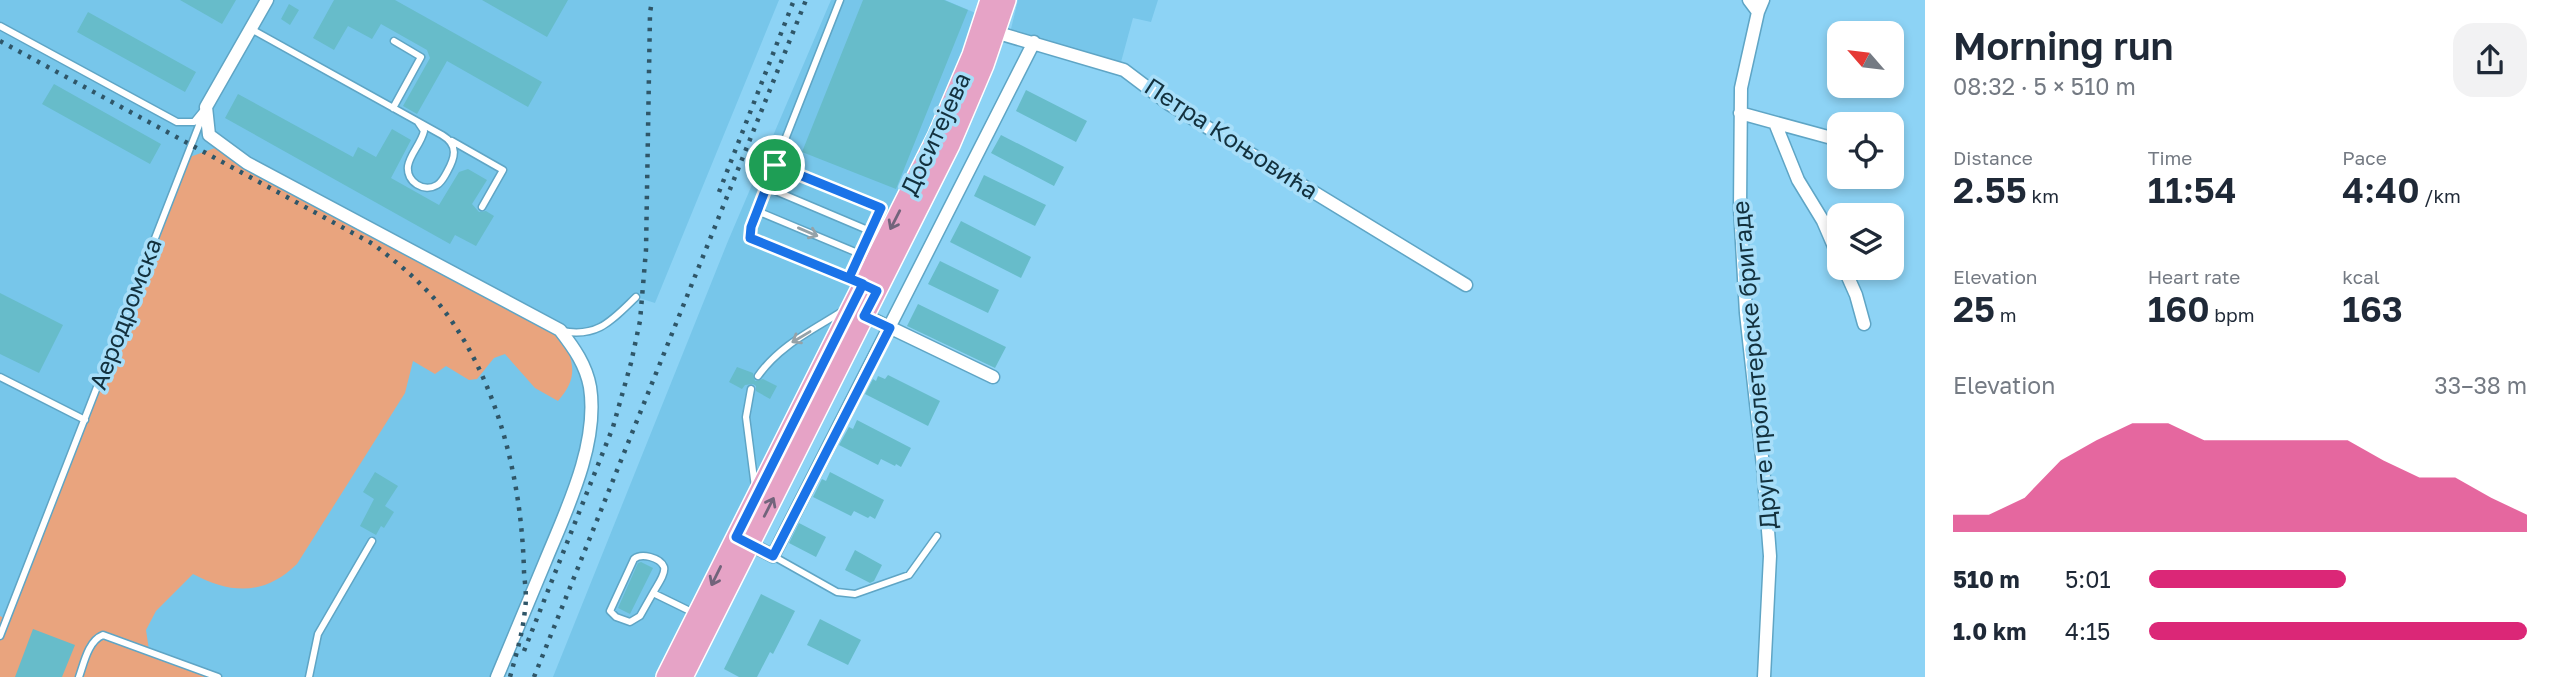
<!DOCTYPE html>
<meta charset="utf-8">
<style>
:root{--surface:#fff;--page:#f2f2f3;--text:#1f2937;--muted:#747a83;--accent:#db2777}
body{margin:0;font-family:"Golos Text",sans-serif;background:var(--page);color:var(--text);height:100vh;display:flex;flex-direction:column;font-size:26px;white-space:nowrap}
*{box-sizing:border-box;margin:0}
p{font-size:23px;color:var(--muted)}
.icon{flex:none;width:38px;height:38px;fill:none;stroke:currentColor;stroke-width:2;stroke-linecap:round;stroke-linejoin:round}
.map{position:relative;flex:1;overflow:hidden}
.details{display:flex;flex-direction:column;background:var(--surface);width:630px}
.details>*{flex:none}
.needle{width:46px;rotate:298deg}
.tools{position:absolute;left:1827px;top:21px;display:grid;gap:14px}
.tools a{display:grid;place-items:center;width:77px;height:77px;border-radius:14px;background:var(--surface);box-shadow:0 4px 10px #0003;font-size:35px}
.pin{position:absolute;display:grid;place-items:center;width:60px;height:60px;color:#fff;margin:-30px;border:4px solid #fff;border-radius:50%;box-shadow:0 2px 7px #0007}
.round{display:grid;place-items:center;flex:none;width:74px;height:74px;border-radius:21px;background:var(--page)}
.headline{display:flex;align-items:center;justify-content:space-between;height:119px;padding:0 28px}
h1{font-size:38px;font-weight:600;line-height:52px}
.metrics{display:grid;grid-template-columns:repeat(3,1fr);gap:10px;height:119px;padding:7px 28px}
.metrics div{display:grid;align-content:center}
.metrics b{font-size:35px;font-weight:600}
.metrics small{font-size:19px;font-weight:400}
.metrics p{font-size:19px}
.chart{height:196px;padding:14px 28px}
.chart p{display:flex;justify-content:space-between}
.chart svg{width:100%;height:126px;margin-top:7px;fill:var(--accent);opacity:.7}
ul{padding:0 28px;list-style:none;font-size:23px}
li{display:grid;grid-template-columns:112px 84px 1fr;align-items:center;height:52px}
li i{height:18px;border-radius:9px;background:var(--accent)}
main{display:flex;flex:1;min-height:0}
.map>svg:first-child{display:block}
.built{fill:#77c6ea}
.green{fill:#e9a47e}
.building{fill:#67bcca}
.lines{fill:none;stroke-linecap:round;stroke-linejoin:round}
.lane-casing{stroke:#5fa5c5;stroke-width:9}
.street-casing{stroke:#5fa5c5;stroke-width:15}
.primary-casing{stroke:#fff;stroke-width:22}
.lane{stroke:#fff;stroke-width:6}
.street{stroke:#fff;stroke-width:12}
.primary{stroke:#e6a3c6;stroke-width:19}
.rail{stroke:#2f5668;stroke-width:4.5;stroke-dasharray:3.5 7;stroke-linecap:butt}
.oneway{stroke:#72647b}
.oneway2{stroke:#95a2a8}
.route-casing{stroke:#fff;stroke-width:14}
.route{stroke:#1a73e8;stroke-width:9}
.labels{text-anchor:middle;stroke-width:7;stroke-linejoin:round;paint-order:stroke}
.street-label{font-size:24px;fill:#13313e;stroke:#a7def9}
</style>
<main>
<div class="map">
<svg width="1925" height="677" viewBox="0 0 1925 677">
<rect width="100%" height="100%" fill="#8dd3f5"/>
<path class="built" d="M0 0H779L655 303 636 297 592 331H562L590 386 586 446 497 677H0Z
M831 0H945L985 17 666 677H553L728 241Z
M1018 0H1158L1151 22 1133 18 1121 62 1010 33Z"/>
<path class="green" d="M215 148 560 330C572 360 581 375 558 401L535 388 505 354 494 358 477 379 469 380 446 366 435 374 413 361 405 393 297 564C264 596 231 594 193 574L156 611 146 630 149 650 218 677H0V616L6 619 187 158Z"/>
<path class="building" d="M180 0H236L222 24Z
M334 0H395L542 82 528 107 447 61 417 114 403 106 430 58 427 50 381 24 372 39 348 26 334 50 313 38Z
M482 0H568L547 37Z
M863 0H944L968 10 896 189 802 152Z
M289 4 299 10 290 25 281 19Z
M88 12 196 72 185 92 77 32Z
M54 84 161 144 150 164 42 104Z
M1026 90 1087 121 1076 142 1016 111Z
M238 94 353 157 358 147 376 157 392 129 411 140 391 178 439 205 459 172 468 169 487 180 472 204 479 212 486 211 494 216 476 246 455 235 450 244 225 118Z
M1001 135 1064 167 1054 186 991 153Z
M984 175 1046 205 1035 226 974 196Z
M961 221 1031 257 1021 278 950 242Z
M940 261 999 290 988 313 928 284Z
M0 293 63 325 39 373 0 354Z
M918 304 1006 347 995 368 907 326Z
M737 367 753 373 755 381 763 379 777 386 770 399 756 391V386L753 384 745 385 742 389 729 382Z
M888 375 940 401 928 426 865 394 873 379 876 381 878 376 885 379Z
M857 420 911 448 901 467 896 464 895 466 881 459 878 465 839 445 849 427 853 429Z
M375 472 398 486 385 506 394 512 384 528 381 526 376 535 360 526 374 499 363 492Z
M830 472 884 500 875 519 870 516 868 518 854 511 851 516 813 497 822 479 826 481Z
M799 523 826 537 816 557 789 543Z
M855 550 882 565 874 581 870 583 845 570Z
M641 562 653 568 630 614 618 608 638 563Z
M761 594 795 611 773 654 770 652 757 677H739L724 669Z
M820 619 861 640 848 665 807 645Z
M33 629 75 645 62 677H15Z"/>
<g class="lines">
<g class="lane-casing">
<path id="lane" d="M840 0 753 221 749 236 753 241 861 283
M0 26 177 122H194L203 111
M251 29 442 135C459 145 455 158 447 172 444 177 442 182 437 185 424 193 406 182 408 166 410 154 421 144 424 131L418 122
M393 108 421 57 394 41
M452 141 503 170 482 207
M775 165 881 208 849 277
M766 187 870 231
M757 211 860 254
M562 331C598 338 612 320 636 297
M758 376C779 346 811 331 841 312
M0 377 85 420
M751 389 746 417 755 487
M773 556 837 592 855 594 909 575 937 536
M653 593C656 587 666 574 664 567 660 557 641 553 634 559L610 611 616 617 630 622 640 616 653 593 694 613
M0 636 203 115
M79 677C84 663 88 641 103 635L218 677
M309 677 318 634 372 541"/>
</g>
<g class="street-casing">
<path id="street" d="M267 0 206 107 209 135 247 163 560 330C574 348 586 365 590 387 599 444 566 511 545 562 529 601 513 639 497 677
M1749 0 1758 12 1763 0
M1758 12 1741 88 1740 208 1746 313 1763 466 1770 556 1764 677
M988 30 1124 70 1169 104 1466 285
M1740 113 1839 140
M1775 123 1798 180 1823 221 1839 258
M1844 268 1856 295 1864 324
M864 315 993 377
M744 541 773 556 1034 42"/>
</g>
<g class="primary-casing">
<path id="primary" d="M666 677 937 137 972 55 990 0
M683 677 950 145 984 65 1006 0"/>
</g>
<use href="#lane" class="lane"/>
<use href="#street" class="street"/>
<use href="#primary" class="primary"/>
<path class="rail" d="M0 41 373 244C403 267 432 291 453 323 501 394 522 486 524 572 525 584 527 597 525 609 523 632 516 655 510 677
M719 192 794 0
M524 651 613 427 631 363 640 321 646 250 650 13 652 0
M534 677 806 0"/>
</g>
<defs><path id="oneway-shaft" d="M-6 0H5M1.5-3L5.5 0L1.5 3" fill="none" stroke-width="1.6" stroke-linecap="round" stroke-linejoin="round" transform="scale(1.75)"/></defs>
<g class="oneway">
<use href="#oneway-shaft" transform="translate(895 220) rotate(117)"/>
<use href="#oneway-shaft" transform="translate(769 507) rotate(-63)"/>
<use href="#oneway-shaft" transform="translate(716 576) rotate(116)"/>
</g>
<g class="oneway2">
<use href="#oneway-shaft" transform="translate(808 232) rotate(23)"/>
<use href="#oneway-shaft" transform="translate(801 337) rotate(149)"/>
</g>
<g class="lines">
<g class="route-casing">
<path id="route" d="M775 165 751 227 750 238 863 284 736 537 773 556 890 328 864 316 877 291 849 278 881 208 775 165"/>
</g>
<use href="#route" class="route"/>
</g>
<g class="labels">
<g class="street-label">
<text transform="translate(936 134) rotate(-65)" y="8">Доситејева</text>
<text transform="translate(1231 139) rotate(33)" y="8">Петра Коњовића</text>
<text transform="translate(126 314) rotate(-69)" y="8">Аеродромска</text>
<text transform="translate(1755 365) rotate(-95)" y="8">Друге пролетерске бригаде</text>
</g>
</g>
</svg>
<div class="tools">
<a><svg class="needle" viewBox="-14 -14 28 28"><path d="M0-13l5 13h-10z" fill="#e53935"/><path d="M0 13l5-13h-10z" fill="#747a83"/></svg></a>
<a><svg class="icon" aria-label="locate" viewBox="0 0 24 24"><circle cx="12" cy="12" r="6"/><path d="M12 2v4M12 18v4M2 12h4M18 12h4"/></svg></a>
<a><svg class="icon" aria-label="layers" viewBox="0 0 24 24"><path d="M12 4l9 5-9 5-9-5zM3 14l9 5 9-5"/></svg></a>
</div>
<div class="pin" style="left:775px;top:165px;background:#1e9e55"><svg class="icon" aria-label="arrive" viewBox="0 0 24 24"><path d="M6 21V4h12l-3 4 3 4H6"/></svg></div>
</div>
<section class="details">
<div class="headline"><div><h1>Morning run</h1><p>08:32 · 5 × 510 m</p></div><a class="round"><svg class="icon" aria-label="share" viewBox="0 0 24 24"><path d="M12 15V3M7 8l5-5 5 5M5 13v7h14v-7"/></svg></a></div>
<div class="metrics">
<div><p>Distance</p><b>2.55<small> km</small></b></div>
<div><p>Time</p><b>11:54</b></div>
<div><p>Pace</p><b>4:40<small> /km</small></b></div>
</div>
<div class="metrics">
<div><p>Elevation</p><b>25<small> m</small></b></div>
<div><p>Heart rate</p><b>160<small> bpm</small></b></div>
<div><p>kcal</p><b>163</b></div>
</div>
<div class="chart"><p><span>Elevation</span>33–38 m</p>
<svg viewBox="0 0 160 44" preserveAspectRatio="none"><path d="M0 44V38L10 38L20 32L30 19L40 12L50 6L60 6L70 12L80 12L90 12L100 12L110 12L120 19L130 25L140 25L150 32L160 38V44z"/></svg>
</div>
<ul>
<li><b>510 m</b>5:01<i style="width:52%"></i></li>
<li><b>1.0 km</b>4:15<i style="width:100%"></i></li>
</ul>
</section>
</main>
